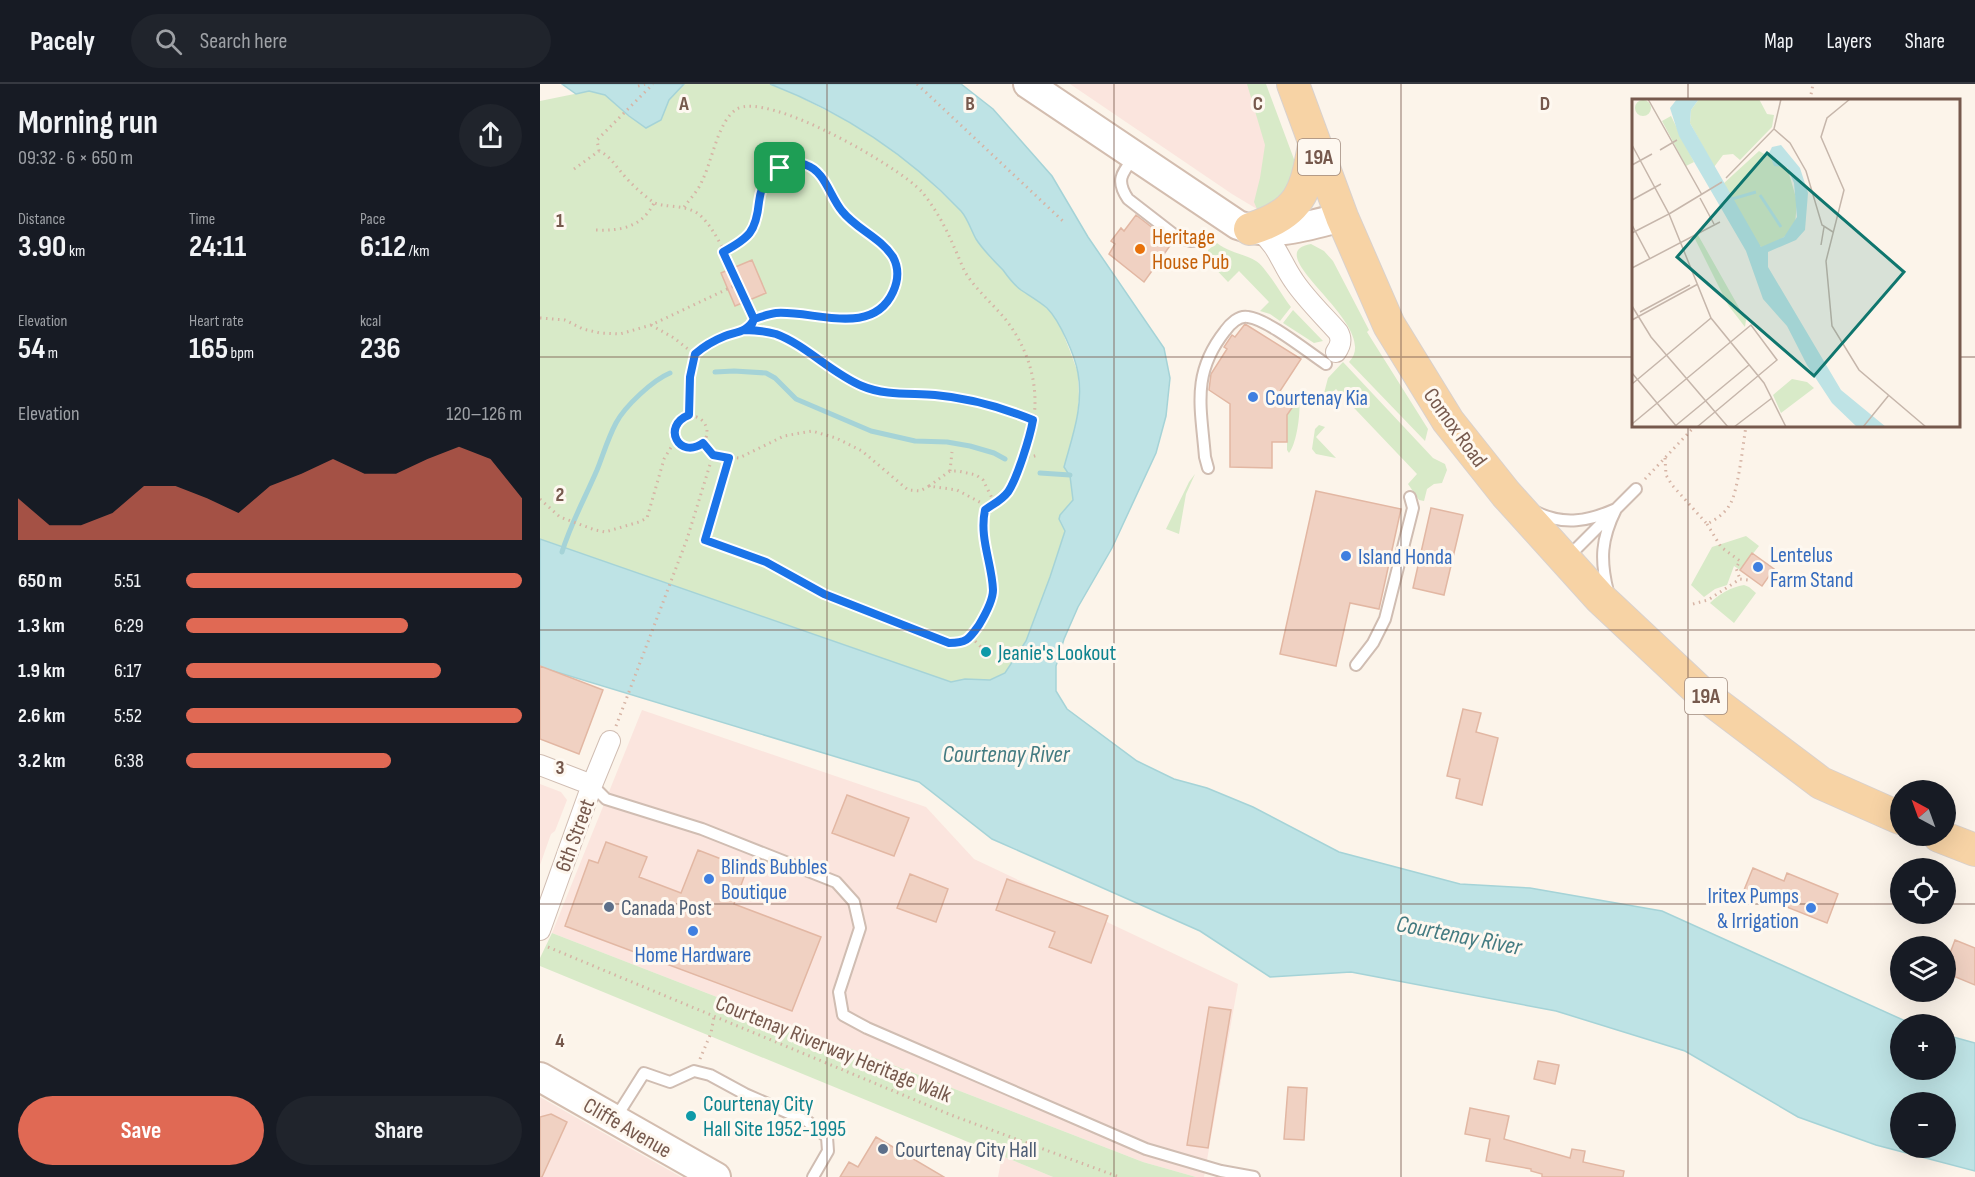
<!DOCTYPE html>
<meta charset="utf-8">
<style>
:root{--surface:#171b24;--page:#20242c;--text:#f1f3f6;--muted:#9ea1a6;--line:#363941;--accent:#e06954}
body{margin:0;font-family:"Sofia Sans Condensed",sans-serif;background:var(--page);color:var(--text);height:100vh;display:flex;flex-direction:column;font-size:22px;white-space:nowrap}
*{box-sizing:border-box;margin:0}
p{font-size:20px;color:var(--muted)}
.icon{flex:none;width:33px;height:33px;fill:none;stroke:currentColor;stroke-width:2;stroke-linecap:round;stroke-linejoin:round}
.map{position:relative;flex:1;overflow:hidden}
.details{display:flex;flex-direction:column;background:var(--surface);width:540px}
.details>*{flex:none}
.needle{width:39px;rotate:319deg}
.tools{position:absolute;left:1350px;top:696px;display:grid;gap:12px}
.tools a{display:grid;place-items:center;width:66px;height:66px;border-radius:50%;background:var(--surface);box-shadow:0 6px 24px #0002;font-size:30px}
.pin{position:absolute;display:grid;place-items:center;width:51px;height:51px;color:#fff;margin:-26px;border-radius:12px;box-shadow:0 3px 9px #0006}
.round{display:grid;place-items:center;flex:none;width:63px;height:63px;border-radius:32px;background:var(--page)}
.overview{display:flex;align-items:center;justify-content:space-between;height:102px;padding:0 18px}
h1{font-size:33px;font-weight:700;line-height:45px}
.stats{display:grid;grid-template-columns:repeat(3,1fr);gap:9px;height:102px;padding:6px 18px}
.stats div{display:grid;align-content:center}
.stats b{font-size:30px;font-weight:700}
.stats small{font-size:16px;font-weight:400}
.stats p{font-size:16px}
.chart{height:168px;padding:12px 18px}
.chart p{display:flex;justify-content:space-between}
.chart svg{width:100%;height:108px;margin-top:6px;fill:var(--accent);opacity:.7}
.button{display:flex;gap:12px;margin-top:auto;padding:12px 18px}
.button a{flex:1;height:69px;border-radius:36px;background:var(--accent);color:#fff;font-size:24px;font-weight:700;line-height:69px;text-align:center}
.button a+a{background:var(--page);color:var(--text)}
ul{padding:0 18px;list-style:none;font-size:20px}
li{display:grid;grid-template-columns:96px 72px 1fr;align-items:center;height:45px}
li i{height:15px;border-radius:8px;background:var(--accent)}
header{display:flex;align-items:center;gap:36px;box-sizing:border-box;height:84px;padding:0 30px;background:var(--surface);border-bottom:2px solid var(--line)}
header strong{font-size:28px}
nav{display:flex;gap:33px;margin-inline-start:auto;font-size:21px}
.search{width:420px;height:54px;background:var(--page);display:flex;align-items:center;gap:15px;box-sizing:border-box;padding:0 21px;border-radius:33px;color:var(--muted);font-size:22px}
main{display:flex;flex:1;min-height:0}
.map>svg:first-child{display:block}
.commercial{fill:#fbe5de}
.green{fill:#d8eac8}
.water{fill:#bee3e5;stroke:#a5d3d7;stroke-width:1.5;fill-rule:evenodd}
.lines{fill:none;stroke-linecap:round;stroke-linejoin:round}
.stream{stroke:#a5d3d7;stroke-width:5}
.building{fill:#f0d1c2;stroke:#e2b7a3;stroke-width:1.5}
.lane-casing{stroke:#d0bdb2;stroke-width:14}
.street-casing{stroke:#d0bdb2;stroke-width:22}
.secondary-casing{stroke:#d3bdaf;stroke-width:32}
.primary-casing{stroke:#d9d1cd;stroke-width:34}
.path{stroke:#d6b4a5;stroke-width:3;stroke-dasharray:1.5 4.5;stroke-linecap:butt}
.lane{stroke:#fff;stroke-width:10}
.street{stroke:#fff;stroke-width:20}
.secondary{stroke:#fff;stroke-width:28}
.primary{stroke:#f7d3a5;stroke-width:32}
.route-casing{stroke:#fff;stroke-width:12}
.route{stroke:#1a73e8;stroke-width:8}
.grid{fill:none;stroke:#76594d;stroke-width:1.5;stroke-opacity:0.55}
.food-dot{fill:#e8710a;stroke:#fef8f0;stroke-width:2}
.shop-dot{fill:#3f7fe0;stroke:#fef8f0;stroke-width:2}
.culture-dot{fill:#0f9aa8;stroke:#fef8f0;stroke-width:2}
.service-dot{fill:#5c6f8a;stroke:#fef8f0;stroke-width:2}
.labels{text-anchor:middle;stroke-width:6;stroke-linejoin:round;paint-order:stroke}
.shield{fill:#fef8f0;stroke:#9f897e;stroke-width:1.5}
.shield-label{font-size:21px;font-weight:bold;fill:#76594d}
.food-label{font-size:22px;fill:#c56008;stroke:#fef8f0;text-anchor:start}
.shop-label{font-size:22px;fill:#366cbe;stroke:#fef8f0;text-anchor:start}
.street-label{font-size:22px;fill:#76594d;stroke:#fef8f0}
.culture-label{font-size:22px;fill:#0d838f;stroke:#fef8f0;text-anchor:start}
.service-label{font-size:22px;fill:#4e5e75;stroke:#fef8f0;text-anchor:start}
.water-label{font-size:24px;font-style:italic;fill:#447b81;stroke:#fef8f0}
.inset-river{fill:none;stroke:#bee3e5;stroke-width:3}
.inset-road{fill:none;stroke:#c6b6ab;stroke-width:1.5}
.view{fill:#0f766e;fill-opacity:0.15;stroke:#0f766e;stroke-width:3}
.inset-edge{fill:none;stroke:#76594d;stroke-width:3}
.grid-label{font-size:20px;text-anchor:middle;font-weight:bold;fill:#76594d;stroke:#fef8f0;stroke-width:6;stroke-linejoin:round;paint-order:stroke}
</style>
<header>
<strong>Pacely</strong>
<div class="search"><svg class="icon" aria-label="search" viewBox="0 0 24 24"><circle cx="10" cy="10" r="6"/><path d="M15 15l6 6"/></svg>Search here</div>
<nav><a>Map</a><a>Layers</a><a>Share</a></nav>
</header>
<main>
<section class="details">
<div class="overview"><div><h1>Morning run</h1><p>09:32 · 6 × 650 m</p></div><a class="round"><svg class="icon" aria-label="share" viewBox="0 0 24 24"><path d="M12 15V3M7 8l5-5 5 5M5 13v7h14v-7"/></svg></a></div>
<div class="stats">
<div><p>Distance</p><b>3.90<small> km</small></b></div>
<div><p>Time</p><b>24:11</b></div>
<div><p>Pace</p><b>6:12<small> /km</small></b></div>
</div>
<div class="stats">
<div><p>Elevation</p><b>54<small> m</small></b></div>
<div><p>Heart rate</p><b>165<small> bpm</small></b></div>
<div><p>kcal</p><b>236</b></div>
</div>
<div class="chart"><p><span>Elevation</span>120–126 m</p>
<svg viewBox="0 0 160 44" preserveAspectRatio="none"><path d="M0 44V27L10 38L20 38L30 33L40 22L50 22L60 27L70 33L80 22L90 17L100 11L110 17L120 17L130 11L140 6L150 11L160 27V44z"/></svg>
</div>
<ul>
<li><b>650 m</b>5:51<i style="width:100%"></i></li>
<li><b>1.3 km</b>6:29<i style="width:66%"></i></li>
<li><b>1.9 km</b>6:17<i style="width:76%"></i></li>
<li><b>2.6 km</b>5:52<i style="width:100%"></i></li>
<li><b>3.2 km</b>6:38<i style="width:61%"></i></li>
</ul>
<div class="button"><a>Save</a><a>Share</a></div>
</section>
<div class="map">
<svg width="1435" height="1093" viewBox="0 0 1435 1093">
<rect width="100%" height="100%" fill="#fcf4ea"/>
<path class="commercial" d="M530 0H726L725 125H717L692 110Z
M102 626 386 723 434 775 698 900 664 1093H656L603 1078 12 849Z
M0 700 21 708 27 716 15 747 11 750 0 781Z
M0 1013 141 1093H0Z
M462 1072 513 1093H458Z"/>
<path class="green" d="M144 0H230L250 8 315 41 369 78 423 129 438 157 462 185 480 205 498 217 510 227 520 242 530 267 538 289 539 315 535 348 524 383 530 391 533 417 520 431V438L525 447 510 493 486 557 465 590 450 596 425 595 411 598 0 455V17L49 7 65 11 89 32 106 44 121 36 129 16Z
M707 0H726L758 86 753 105 725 125H717L714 118 720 94 725 61Z
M677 159C689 169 703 169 716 177 726 183 742 212 751 223L740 237 730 230 720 227 729 218 699 187 688 198 668 177V166Z
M771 160 784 167 793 177 829 246 827 248 888 345 885 357 809 278C844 242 715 169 771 160Z
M753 226 783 257 774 259 743 239Z
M803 278 893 374 905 380 907 386 902 399 894 400 887 405 884 417 879 416 868 400 877 390 796 305 786 314 783 313 788 294Z
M759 314C761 327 757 359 749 369L747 366V331Z
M779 341 785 343 776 353 796 374 776 370 772 365 775 345Z
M655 390 646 410 639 450 626 445 649 398Z
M1206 452 1219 462 1200 486 1194 482 1187 501 1175 505 1164 513 1151 501 1172 463Z
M1204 501 1209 503 1216 509 1194 539 1170 519C1179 510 1191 503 1204 501Z
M12 849 603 1078 656 1093H513L0 882V874Z"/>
<path class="water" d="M22 0H144L129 16 121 36 106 44 89 32 65 11 49 7 36 10Z
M230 0H421L453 25 512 92 548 153 624 264 630 294 626 332 616 369 572 464 538 523 524 555 516 582V607L527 625 597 677 634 695 667 704 713 723 799 768 920 800 990 804 1122 827 1372 940H1360V986H1406V951L1435 959V1087L1336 1061 1258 1033 1145 967 1016 927 811 888 730 893 660 847 452 755 379 698 0 583V455L411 598 425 595 450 596 465 589 486 557 510 493 525 447 519 435 520 431 533 416 530 392 524 383C532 353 544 322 538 289 535 272 520 237 507 224 499 217 490 212 481 206 474 201 468 193 463 186 454 177 443 166 436 155 431 146 428 135 421 127 368 71 302 28 230 0ZM1360 1018H1406V1064H1360Z"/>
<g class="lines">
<path class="stream" d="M175 288 194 287 226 289 235 294 256 315 331 347 375 357 407 358 430 362 454 369 465 375
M500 389 530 391
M22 468C31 439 45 414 57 386 63 371 68 354 76 339 85 322 113 296 130 289"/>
</g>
<path class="building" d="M596 131 632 159 604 198 569 170 575 160 571 157 581 144 584 147Z
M212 176 226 209 195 222 181 189Z
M705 240 761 275 740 307 756 318 747 331V358H732V384L690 383V320L669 306 671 290 687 265 684 263 692 251 695 253Z
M776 407 861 425 839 525 810 519 796 582 740 570Z
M891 424 923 431 904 511 873 504Z
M1212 469 1234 485 1222 502 1200 486Z
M0 582 63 606 39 670 0 655Z
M923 625 941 629 936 648 958 654 942 721 916 714 920 695 907 692Z
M307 711 369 734 354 772 292 749Z
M66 758 107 773 99 793 141 809 158 766 207 785 194 820 281 853 252 927 25 842 49 776 58 779Z
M1213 784 1244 797 1247 789 1298 810 1287 839 1204 806Z
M370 790 408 805 396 838 357 824Z
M467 795 568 832 551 879 509 863 515 848 456 826Z
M1415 856 1435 864V901L1406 889V880Z
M669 923 691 926 668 1064 647 1061Z
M998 977 1019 981 1015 1000 994 995Z
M748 1003 767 1004 764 1056 744 1055Z
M930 1024 969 1032 964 1055 1030 1074 1032 1065 1045 1067 1043 1078 1084 1087 1083 1093H1002V1090L991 1087V1085L946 1077 950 1055 925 1050Z
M11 1030 27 1038 2 1093H0V1033Z
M336 1053 404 1093H300L309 1078 318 1083Z"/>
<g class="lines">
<g class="lane-casing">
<path id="lane" d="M595 72C582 89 575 96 588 115L637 153 651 157 659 156
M668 384 665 373C661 323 651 290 685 247 690 240 699 231 708 233 727 235 768 268 786 280
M996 428C1024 442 1049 437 1076 425
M1027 474 1096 405
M1068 508C1060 476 1061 455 1076 425
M816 581 833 559 845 535 873 424 870 413
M52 701 66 715 162 745 296 798 314 818 320 844 299 908 303 931 327 944 606 1065 681 1087 714 1093
M75 1035 104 989 130 998 154 987 170 991 205 1010 267 1037 287 1053 288 1067 273 1093"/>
</g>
<g class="street-casing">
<path id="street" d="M719 147C738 161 741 179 754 197 766 215 783 231 798 248 802 255 801 261 796 268
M0 681 52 701
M0 846 52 701 70 657"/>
</g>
<g class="secondary-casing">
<path id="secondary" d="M488 0 698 141C733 154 767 142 802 133
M0 993 176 1093"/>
</g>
<g class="primary-casing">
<path id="primary" d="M753 0 802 133 849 241 908 337 966 410 1060 514 1158 606 1281 699 1360 734
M710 145C760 130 766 108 774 61
M1399 752 1435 766"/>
</g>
<path class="path" d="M377 0 525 139
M98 2 105 0
M1270 16 1273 0
M59 67 57 56 113 0
M34 85 59 67C70 72 74 80 82 89 90 99 102 110 113 118 122 124 143 120 157 129 180 145 202 209 214 235
M144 123C150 115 158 107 162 97 172 78 178 36 197 25 228 7 360 83 382 108 396 125 406 144 414 163 418 171 421 180 425 188 436 206 453 220 466 236 496 275 504 324 484 368 477 384 474 405 460 416 455 420 450 422 445 426 439 454 452 479 453 506 453 517 445 531 439 541 429 555 427 559 409 559L284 510 226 478 165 456 189 374
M56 146C81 147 102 143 114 119
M0 234 25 236 43 245 60 249 80 250 111 241 198 200
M111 241 134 254 154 270
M206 246C257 247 279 286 323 303 346 311 372 309 396 311 431 314 461 323 493 336
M149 331C149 318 148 280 155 271 167 252 206 254 214 235 221 233 228 230 235 229 268 226 315 247 342 224 347 219 352 211 354 205 368 169 326 152 305 132 288 116 284 77 254 79 247 80 240 85 234 89 211 109 225 124 212 147 206 157 194 162 184 168
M135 348a16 16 0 1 1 32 0a16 16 0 1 1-32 0Z
M173 371 199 374 244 352 272 347 296 354 322 367 368 406 380 407 389 402 417 406 449 423
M482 372 491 373 498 371
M1125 374 1126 391 1132 401 1167 440C1175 436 1184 430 1189 422 1198 410 1203 360 1206 342
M410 387 412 368
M1105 395 1155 342
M389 402 410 387H418L436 391 443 396 455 420
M0 415 20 433 55 446 65 448 99 438 107 434 124 375 136 355
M1167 440 1181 463 1200 477 1196 484 1200 495
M1153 520 1168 516 1200 495 1208 496
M431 553 446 568
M76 642 147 455 173 371 163 359
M8 863 411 1031 579 1093
M160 975 171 949 174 933"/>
<use href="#lane" class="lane"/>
<use href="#street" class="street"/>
<use href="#secondary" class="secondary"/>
<use href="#primary" class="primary"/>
</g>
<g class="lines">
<g class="route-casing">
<path id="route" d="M240 84C236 88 230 92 226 96 221 103 220 111 219 118 216 148 209 154 183 168L214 235C208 248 196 248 185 252 175 256 163 263 155 270L150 293 149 331C121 342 139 376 163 359L173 371 189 374 165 456 226 478 284 510 409 559C427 559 429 555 439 541 445 531 453 517 453 506 452 479 439 454 445 426 453 420 461 417 468 408 477 395 490 353 493 336 461 323 430 314 395 311 372 309 345 312 322 302 291 289 266 261 236 250 225 247 215 246 204 246L212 240 214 235C221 233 228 230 236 229 273 226 332 254 353 208 358 197 359 184 353 173 340 153 316 145 302 127 290 113 285 87 266 81 257 77 249 81 240 84"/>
</g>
<use href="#route" class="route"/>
</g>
<path class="grid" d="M287 0V1093M574 0V1093M861 0V1093M1148 0V16M0 273H1093M1418 273H1435M1148 342V1093M0 546H1435M0 820H1360M1406 820H1435"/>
<circle class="food-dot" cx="600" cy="165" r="6"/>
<g class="shop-dot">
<circle cx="713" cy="313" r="6"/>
<circle cx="806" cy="472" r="6"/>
<circle cx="1218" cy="483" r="6"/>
<circle cx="169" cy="795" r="6"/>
<circle cx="1271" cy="824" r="6"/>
<circle cx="153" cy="847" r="6"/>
</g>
<g class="culture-dot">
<circle cx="446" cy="568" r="6"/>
<circle cx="151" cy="1032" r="6"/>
</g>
<g class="service-dot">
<circle cx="69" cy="823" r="6"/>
<circle cx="343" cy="1065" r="6"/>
</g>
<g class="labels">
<g class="shield">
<rect x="758" y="55" width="42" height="36" rx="4.5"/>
<rect x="1145" y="594" width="42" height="36" rx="4.5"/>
</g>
<g class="shield-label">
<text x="779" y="80">19A</text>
<text x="1166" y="619">19A</text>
</g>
<g class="food-label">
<text x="612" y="160">Heritage<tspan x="612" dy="25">House Pub</tspan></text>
</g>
<g class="shop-label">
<text x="725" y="321">Courtenay Kia</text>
<text x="1230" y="478">Lentelus<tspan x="1230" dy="25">Farm Stand</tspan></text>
<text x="818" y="480">Island Honda</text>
<text x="181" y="790">Blinds Bubbles<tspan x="181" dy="25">Boutique</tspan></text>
<text x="1259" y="819" text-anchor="end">Iritex Pumps<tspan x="1259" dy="25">&amp; Irrigation</tspan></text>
<text x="153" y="878" text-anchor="middle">Home Hardware</text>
</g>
<g class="street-label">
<text transform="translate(916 343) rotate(54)" y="8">Comox Road</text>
<text transform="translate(34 751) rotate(-70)" y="8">6th Street</text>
<text transform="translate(294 964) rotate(22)" y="8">Courtenay Riverway Heritage Walk</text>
<text transform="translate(88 1043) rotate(30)" y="8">Cliffe Avenue</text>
</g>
<g class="culture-label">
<text x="458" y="576">Jeanie's Lookout</text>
<text x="163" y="1027">Courtenay City<tspan x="163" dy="25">Hall Site 1952-1995</tspan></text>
</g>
<g class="service-label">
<text x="81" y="831">Canada Post</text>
<text x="355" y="1073">Courtenay City Hall</text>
</g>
<g class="water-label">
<text x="466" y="678">Courtenay River</text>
<text transform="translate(919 851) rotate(11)" y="8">Courtenay River</text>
</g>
</g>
<g transform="translate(1092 15)">
<rect width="328" height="328" fill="#fcf4ea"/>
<path d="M67 0H127L135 15 142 16 140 28 108 61 101 55 91 56 82 68 58 24 59 11ZM3 9a8 8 0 1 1 16 0a8 8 0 1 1-16 0ZM39 17 62 63 54 67 30 22ZM127 52 155 68 165 102 163 126 152 138 131 149 125 145 91 85ZM66 136 114 221 113 228 96 206 62 138ZM160 280 175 283 182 289 149 314 141 296Z" fill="#d8eac8"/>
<path d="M45 0H67L59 11 58 24 129 148 152 138 165 118 162 84 155 68 142 67 137 54 140 48 149 46 168 69 176 94 173 131 164 141 136 153V168L209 291 254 328H225L200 304 175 266 155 227 131 200 114 152 47 37 38 9Z" fill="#bee3e5"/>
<path class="inset-river" d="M128 96 149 128M100 100 124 93"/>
<path class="inset-road" d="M16 0 70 96M218 0 195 19 189 38 212 91 194 162 200 227 227 271 294 328M142 30 158 44 174 72 190 126 201 133M0 46 37 115 0 134M28 51 45 41M0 66 20 55M94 79 142 30 149 0M68 99 82 125M0 101 29 85M37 115 79 219 132 284 154 328M37 115 90 83M0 126 18 160M189 146 192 128M0 169 88 123M0 207 19 238 96 328M8 213 58 186M0 221 66 185M0 274 45 328M0 285 79 219M0 325 119 226 145 261 65 328M42 328 117 266M102 328 140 299M231 328 257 296"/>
<path class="view" d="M135 54 272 173 182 277 45 158Z"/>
<rect width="328" height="328" class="inset-edge"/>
</g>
<g class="grid-label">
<text x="144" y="26">A</text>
<text x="430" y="26">B</text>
<text x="718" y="26">C</text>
<text x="1005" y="26">D</text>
<text x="20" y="143">1</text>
<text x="20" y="417">2</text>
<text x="20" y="690">3</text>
<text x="20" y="963">4</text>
</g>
</svg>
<div class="tools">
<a><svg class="needle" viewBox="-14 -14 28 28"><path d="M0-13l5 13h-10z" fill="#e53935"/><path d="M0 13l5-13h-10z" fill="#9ea1a6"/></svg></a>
<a><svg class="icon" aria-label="locate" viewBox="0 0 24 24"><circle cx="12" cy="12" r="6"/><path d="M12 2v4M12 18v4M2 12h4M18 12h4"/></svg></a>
<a><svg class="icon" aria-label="layers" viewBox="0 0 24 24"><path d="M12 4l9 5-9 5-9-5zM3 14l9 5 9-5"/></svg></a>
<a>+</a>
<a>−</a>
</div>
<div class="pin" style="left:240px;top:84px;background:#1e9e55"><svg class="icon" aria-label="arrive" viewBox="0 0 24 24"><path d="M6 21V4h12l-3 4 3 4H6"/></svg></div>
</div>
</main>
